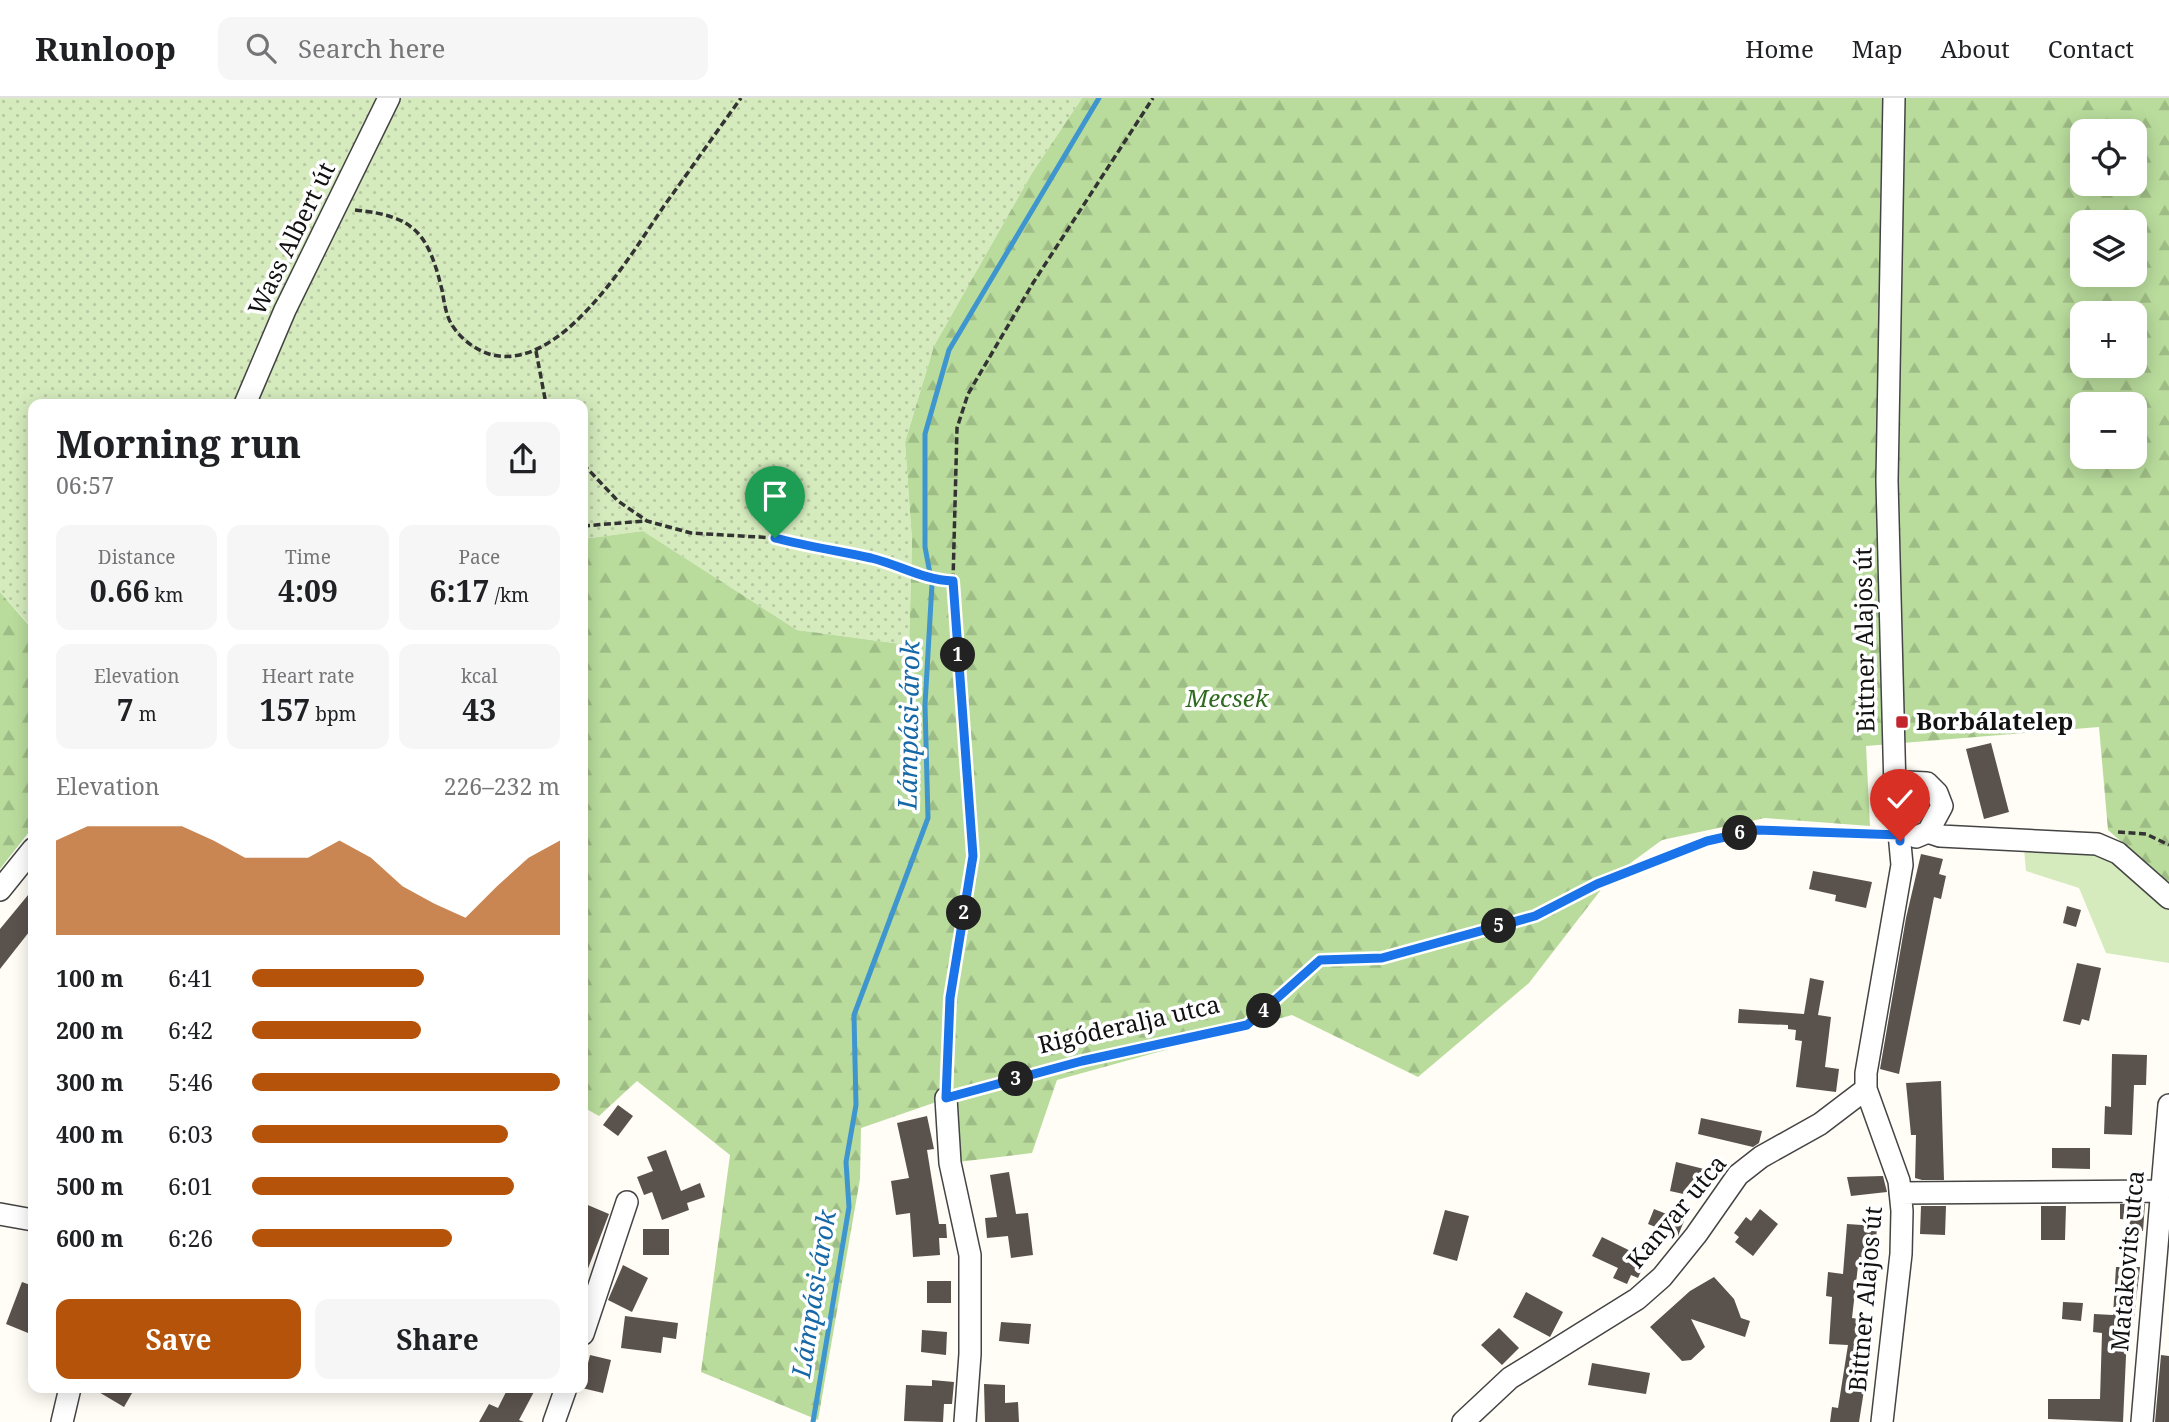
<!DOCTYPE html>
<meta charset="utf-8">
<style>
:root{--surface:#fff;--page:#f6f6f6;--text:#202124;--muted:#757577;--line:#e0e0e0;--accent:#b45309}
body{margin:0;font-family:"Noto Serif",serif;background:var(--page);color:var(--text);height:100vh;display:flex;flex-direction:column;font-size:26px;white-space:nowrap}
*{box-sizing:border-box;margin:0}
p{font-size:23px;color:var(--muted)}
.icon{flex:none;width:38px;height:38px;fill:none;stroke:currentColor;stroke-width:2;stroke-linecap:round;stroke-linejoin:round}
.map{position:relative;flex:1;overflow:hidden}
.drawer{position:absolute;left:28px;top:301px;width:560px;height:994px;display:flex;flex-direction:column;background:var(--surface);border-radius:14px;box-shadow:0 4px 18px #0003}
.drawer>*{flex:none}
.tools{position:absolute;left:2070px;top:21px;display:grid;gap:14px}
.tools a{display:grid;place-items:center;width:77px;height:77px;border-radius:14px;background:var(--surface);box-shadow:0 4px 18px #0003;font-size:35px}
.pin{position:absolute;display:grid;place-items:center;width:60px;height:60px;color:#fff;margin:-72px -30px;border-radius:50% 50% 50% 0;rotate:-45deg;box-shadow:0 0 7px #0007}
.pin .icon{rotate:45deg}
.km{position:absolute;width:35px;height:35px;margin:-18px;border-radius:50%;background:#222;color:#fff;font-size:19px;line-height:35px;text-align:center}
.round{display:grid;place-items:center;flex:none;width:74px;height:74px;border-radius:14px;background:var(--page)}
.overview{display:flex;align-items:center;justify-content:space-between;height:119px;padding:0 28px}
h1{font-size:38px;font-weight:700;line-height:52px}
.figures{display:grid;grid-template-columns:repeat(3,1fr);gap:10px;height:119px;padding:7px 28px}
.figures div{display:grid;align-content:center;border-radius:14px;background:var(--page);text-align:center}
.figures b{font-size:30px;font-weight:700}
.figures small{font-size:19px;font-weight:400}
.figures p{font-size:19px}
.chart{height:196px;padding:14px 28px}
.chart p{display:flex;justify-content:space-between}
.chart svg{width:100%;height:126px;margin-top:7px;fill:var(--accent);opacity:.7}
.cta{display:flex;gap:14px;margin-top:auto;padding:14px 28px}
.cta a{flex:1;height:80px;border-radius:14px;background:var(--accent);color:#fff;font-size:28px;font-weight:700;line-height:80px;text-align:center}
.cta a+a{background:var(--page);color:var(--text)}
ul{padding:0 28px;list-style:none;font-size:23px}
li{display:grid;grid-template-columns:112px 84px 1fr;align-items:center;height:52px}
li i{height:18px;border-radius:9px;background:var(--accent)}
header{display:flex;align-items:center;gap:42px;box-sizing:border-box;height:98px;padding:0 35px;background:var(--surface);border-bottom:2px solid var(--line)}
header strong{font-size:33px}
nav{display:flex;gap:38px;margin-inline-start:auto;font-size:24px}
.search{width:490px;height:63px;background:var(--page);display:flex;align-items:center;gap:18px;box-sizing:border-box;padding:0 24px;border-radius:14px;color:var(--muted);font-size:26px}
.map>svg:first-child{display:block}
.grass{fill:url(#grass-dots)}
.forest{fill:url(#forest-firs);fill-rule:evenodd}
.park{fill:#d5ebbd}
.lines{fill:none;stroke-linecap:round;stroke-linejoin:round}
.stream{stroke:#3f96cf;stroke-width:5}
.building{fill:#5a524d}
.minor-casing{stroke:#444;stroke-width:24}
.path{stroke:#333;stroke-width:3.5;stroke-dasharray:7 3.5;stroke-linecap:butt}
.minor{stroke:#fff;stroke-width:21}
.route-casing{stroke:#fff;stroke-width:14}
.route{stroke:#1a73e8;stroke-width:9}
.poi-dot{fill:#c4262e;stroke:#fff;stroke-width:2.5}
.labels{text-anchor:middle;stroke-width:7;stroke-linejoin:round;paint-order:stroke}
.street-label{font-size:24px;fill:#111;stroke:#fff}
.park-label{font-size:24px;font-style:italic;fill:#2f6b1f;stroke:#fff}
.poi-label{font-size:24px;font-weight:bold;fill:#111;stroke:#fff;text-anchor:start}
.water-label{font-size:26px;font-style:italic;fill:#1768a6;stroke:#fff}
</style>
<header>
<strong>Runloop</strong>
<div class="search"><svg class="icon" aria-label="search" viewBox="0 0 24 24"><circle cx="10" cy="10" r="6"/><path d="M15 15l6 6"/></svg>Search here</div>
<nav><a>Home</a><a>Map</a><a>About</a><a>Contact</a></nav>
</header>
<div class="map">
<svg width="2169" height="1324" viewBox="0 0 2169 1324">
<defs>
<pattern id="grass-dots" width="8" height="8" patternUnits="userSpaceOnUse" patternTransform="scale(1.75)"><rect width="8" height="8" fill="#d5ebbd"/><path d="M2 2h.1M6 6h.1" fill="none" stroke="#b6c8a1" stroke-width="1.8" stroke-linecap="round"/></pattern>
<pattern id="forest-firs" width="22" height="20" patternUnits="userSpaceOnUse" patternTransform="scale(1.75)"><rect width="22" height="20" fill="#b9dc9c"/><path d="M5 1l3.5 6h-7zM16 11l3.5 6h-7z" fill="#9ebc85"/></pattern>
</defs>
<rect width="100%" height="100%" fill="#fffdf5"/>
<path class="grass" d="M0 0H1082L1032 75 934 248 905 344 912 443 909 547 797 532 643 433 583 441V306H33V531L0 494Z"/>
<path class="forest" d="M1082 0H2169V786L2108 732 2099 629 1866 648 1870 728 1765 720 1662 742 1610 780 1529 885 1418 979 1292 917 1057 982 1032 1055 950 1065 945 1001 861 1030 860 1081 818 1322 701 1274 730 1057 637 983 599 1018 583 1009V441L643 433 797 532 909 547 912 443 905 344 934 248 1032 75ZM2082 33H2135V86H2082ZM2082 124H2135V177H2082ZM2082 215H2135V268H2082ZM2082 306H2135V359H2082Z
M0 494 33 532V729L0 771Z"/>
<path class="park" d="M2024 751 2101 754 2169 810V865L2106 855 2079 790 2026 773Z"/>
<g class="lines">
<path class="stream" d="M813 1324 849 1109 846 1064 856 1007 854 917 928 720 925 607 932 486 925 449V336L949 252 1099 0"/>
</g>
<path class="building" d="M1991 645 2009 714 1984 721 1966 651Z
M1921 756 1943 761 1939 776 1946 778 1941 801 1934 799 1899 976 1880 971 1906 820Z
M1813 773 1872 784 1866 810 1835 803 1836 797 1809 791Z
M33 791V829L0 871V831Z
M2067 808 2081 812 2076 829 2063 825Z
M2077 865 2101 870 2089 923 2082 921 2080 927 2063 923Z
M1810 880 1824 883 1818 917 1831 919 1825 969 1839 971 1836 994 1796 989 1802 943 1795 942 1796 932 1788 931V927L1738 925 1739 911 1804 916Z
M2112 956 2147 957 2146 987H2134L2132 1037 2104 1036 2105 1008 2111 1009Z
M1941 983 1944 1082H1922L1915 1080 1916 1037H1911L1906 985Z
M618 1007 633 1018 618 1038 603 1027Z
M927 1018 934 1051 927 1052 939 1126H946L947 1140H939L940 1157 913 1159 910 1115 896 1117 891 1083 909 1080 897 1025Z
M1701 1020 1762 1033 1759 1045 1753 1049 1698 1036Z
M2052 1050H2090V1071L2052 1070Z
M666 1052 681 1093 700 1085 705 1099 687 1105 689 1112 662 1122 652 1094 644 1097 637 1079 653 1073 647 1059Z
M1676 1064 1704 1071 1697 1099 1670 1093Z
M1009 1074 1016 1116 1028 1115 1033 1157 1011 1160 1008 1138 987 1140 985 1120 997 1119 990 1077Z
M1883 1078 1887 1094 1851 1098 1847 1079Z
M583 1105 609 1116 584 1181H583Z
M2120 1106H2145L2143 1133H2129L2130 1122 2120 1121Z
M1921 1108H1946L1945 1137 1920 1136Z
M2041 1108H2066L2065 1142H2041Z
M1654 1111 1684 1123 1678 1138 1648 1126Z
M1760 1111 1778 1126 1753 1158 1735 1144 1739 1139 1734 1135 1746 1119 1751 1123Z
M1445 1112 1469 1118 1457 1163 1433 1156Z
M1847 1126 1877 1128 1875 1160 1859 1159 1852 1220 1866 1222 1863 1266 1868 1267 1859 1324H1830L1832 1309 1838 1310 1848 1247 1829 1246 1832 1199 1826 1198 1828 1174 1843 1176Z
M643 1131H669V1157H643Z
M1602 1139 1647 1161 1638 1180 1631 1177 1627 1186 1613 1180 1618 1170 1592 1158Z
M623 1167 648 1180 632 1214 608 1202Z
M2116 1169H2140L2132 1236H2127L2123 1324 2048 1321V1301H2100L2102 1235 2093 1234 2094 1216 2113 1217Z
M1714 1179 1734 1201 1741 1220 1750 1223 1745 1239 1691 1221 1705 1249 1691 1262 1682 1263 1650 1229 1690 1193Z
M927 1183H951V1205H927Z
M22 1184 33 1188V1237L6 1226Z
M1526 1194 1563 1214 1550 1239 1513 1219Z
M2063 1204 2083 1205 2081 1223 2062 1221Z
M625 1218 678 1225 676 1241 663 1239 661 1255 621 1250Z
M1001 1224 1031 1226 1029 1246 999 1243Z
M1499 1230 1519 1250 1502 1267 1481 1247Z
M922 1232 947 1234 946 1257 921 1254Z
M590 1257 611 1262 603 1295 582 1290Z
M2161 1257 2169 1258V1324H2155Z
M1592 1265 1650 1275 1646 1296 1588 1287Z
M932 1282 954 1284 952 1306H944L943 1324 904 1323 906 1287 932 1288Z
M984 1286 1005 1287V1305L1018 1304 1019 1324H985Z
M92 1290H135L124 1309Z
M508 1290H536L519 1322 524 1324H479L489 1306 498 1310Z"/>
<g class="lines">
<g class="minor-casing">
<path id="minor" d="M245 306 285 212 389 0
M1895 692 1907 684 1927 685 1937 695 1942 708 1928 734 1916 739
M1928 734 1940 738 2097 746 2118 755 2169 800
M0 792 33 751
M946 1000 950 1065 970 1157V1256L965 1324
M1900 1095 2161 1093
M0 1116 33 1122
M583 1236 627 1104
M62 1324 70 1290
M554 1324 566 1290
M1463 1324 1510 1280 1637 1201 1662 1179 1696 1137 1738 1077 1761 1059 1820 1026 1866 991
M1882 1324 1901 1156 1902 1113 1899 1083 1866 991V975L1902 767 1895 692 1887 383 1894 0
M2142 1324 2169 1007"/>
</g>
<path class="path" d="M355 112C415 118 428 135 442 192 444 203 446 218 452 227 460 240 474 251 489 256 560 277 630 158 664 108 690 72 715 36 741 0
M536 253 546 306
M583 366 618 403 647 423 691 435 775 440 870 460 899 468 929 482 953 483
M583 428 645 423
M2118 734 2146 736 2169 747
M946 984 950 900 973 758 953 483 957 330 968 296 1033 185 1153 0
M964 995 1081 963 1247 927 1320 862 1382 860 1535 818 1597 786 1707 743 1756 732 1880 738"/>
<use href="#minor" class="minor"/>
</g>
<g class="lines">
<g class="route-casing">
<path id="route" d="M775 440C806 448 838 453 871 460 900 467 923 482 953 483L973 758 950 900 946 1000 1082 963 1247 927 1320 862 1382 860 1535 818 1597 786 1707 743 1756 732 1900 737V743"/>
</g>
<use href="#route" class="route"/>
</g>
<rect class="poi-dot" x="1895" y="617" width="14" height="14" rx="3.5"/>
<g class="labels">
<g class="street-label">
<text transform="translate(292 141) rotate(-64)" y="8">Wass Albert út</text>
<text transform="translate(1865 542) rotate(-91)" y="8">Bittner Alajos út</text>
<text transform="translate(1129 927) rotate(-13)" y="8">Rigóderalja utca</text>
<text transform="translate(1677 1114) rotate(-50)" y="8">Kanyar utca</text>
<text transform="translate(2128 1163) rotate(-85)" y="8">Matakovits utca</text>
<text transform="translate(1866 1201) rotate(-85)" y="8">Bittner Alajos út</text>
</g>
<g class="park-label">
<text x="1227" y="609">Mecsek</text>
</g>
<g class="poi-label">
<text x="1916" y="632">Borbálatelep</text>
</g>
<g class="water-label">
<text transform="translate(909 627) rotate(-89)" y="9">Lámpási-árok</text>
<text transform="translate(814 1196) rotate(-81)" y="9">Lámpási-árok</text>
</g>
</g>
</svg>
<div class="tools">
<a><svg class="icon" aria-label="locate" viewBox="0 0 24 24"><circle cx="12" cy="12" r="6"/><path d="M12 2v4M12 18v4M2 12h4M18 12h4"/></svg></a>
<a><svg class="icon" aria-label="layers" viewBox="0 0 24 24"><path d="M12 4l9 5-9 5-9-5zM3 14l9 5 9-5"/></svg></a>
<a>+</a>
<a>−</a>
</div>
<div class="pin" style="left:775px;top:440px;background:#1e9e55"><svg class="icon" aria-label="arrive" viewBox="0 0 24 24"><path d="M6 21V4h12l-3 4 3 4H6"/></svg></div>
<div class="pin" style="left:1900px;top:743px;background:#d93025"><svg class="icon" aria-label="check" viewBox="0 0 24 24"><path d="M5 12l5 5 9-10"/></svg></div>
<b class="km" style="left:958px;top:557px">1</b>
<b class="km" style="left:964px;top:815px">2</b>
<b class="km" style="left:1016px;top:981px">3</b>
<b class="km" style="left:1264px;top:913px">4</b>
<b class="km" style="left:1499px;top:828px">5</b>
<b class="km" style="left:1740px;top:735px">6</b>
<section class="drawer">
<div class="overview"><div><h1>Morning run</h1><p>06:57</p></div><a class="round"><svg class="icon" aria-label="share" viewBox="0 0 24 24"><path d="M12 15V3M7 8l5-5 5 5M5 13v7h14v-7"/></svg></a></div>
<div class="figures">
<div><p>Distance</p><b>0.66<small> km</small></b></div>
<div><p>Time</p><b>4:09</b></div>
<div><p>Pace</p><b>6:17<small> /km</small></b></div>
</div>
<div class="figures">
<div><p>Elevation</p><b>7<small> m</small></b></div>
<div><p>Heart rate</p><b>157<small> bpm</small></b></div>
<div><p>kcal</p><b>43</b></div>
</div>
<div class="chart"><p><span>Elevation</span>226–232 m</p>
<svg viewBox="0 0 160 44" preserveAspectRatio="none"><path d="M0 44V11L10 6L20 6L30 6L40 6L50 11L60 17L70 17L80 17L90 11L100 17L110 27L120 33L130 38L140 27L150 17L160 11V44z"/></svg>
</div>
<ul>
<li><b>100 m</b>6:41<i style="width:56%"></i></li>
<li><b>200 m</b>6:42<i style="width:55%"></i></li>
<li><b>300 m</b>5:46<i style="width:100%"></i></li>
<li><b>400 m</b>6:03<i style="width:83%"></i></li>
<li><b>500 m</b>6:01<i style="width:85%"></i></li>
<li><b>600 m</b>6:26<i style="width:65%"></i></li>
</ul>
<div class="cta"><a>Save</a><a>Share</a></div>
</section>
</div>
